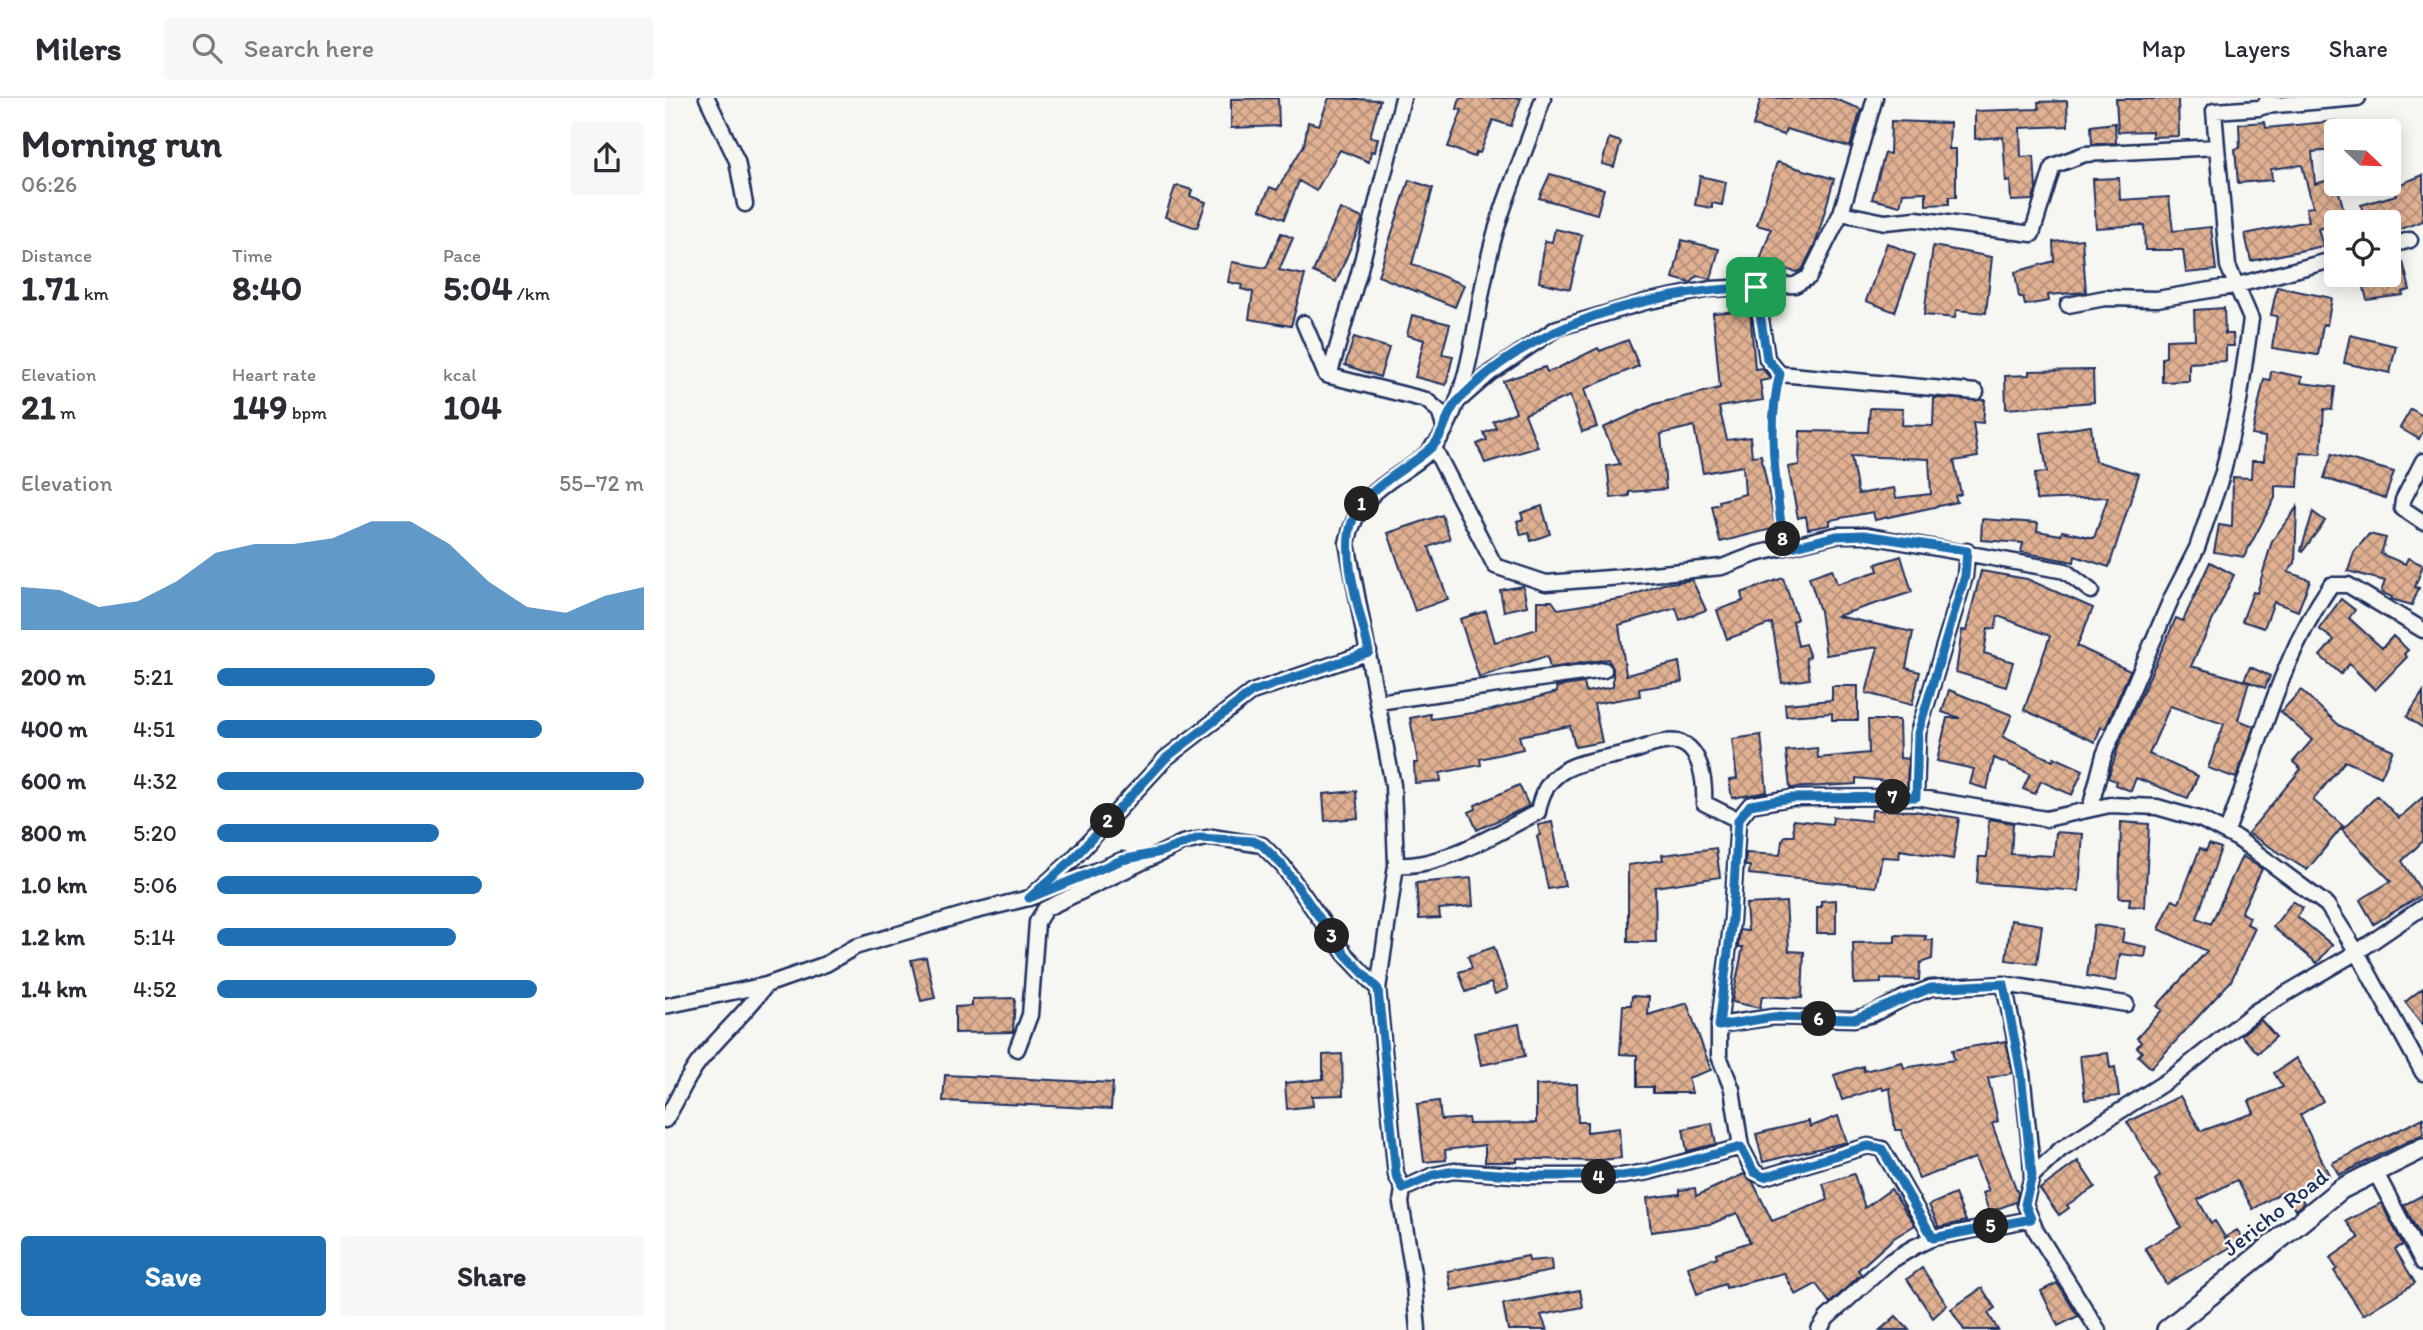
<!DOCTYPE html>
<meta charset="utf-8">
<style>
:root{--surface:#fff;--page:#f7f7f7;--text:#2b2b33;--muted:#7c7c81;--line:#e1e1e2;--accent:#1f6fb2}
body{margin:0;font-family:Itim,sans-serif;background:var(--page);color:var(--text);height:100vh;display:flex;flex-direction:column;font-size:26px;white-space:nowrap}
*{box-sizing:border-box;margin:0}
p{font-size:23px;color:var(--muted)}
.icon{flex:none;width:38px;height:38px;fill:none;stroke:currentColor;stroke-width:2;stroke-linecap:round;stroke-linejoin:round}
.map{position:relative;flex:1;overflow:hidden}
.details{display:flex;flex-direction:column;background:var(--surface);width:665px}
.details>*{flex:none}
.needle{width:46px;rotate:113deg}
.buttons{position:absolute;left:1659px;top:21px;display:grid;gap:14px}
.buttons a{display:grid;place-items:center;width:77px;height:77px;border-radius:7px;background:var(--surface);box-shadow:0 4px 18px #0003;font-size:35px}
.pin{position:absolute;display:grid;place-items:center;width:60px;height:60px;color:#fff;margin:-30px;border-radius:14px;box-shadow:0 4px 10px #0006}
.km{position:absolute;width:35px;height:35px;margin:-18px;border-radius:50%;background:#222;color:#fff;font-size:19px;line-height:35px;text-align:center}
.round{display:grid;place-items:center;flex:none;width:74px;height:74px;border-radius:7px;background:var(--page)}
.overview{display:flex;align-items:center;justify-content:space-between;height:119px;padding:0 21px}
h1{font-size:38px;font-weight:700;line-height:52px}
.stats{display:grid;grid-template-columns:repeat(3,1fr);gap:10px;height:119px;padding:7px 21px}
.stats div{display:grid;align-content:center}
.stats b{font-size:35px;font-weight:700}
.stats small{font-size:19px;font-weight:400}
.stats p{font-size:19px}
.chart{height:196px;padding:14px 21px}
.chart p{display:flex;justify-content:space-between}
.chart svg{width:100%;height:126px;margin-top:7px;fill:var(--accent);opacity:.7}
.cta{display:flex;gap:14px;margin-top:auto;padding:14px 21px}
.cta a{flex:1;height:80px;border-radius:7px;background:var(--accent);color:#fff;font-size:28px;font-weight:700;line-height:80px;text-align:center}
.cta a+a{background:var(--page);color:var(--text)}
ul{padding:0 21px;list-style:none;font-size:23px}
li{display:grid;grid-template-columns:112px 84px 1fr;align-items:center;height:52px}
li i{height:18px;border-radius:9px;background:var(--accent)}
header{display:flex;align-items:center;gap:42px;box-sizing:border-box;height:98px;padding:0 35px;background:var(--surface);border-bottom:2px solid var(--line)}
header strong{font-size:33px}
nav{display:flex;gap:38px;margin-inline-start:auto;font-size:24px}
.search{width:490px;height:63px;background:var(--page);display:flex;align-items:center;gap:18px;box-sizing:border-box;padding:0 24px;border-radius:7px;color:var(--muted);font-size:26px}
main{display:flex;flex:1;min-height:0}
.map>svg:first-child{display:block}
.building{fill:url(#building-cross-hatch);stroke:#1b2f5e;stroke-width:2;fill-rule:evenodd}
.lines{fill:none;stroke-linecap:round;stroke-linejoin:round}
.street-casing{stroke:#1b2f5e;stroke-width:19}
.secondary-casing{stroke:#1b2f5e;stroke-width:24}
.path{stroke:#1b2f5e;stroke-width:2.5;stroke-dasharray:2 5;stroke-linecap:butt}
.street{stroke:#f6f6f2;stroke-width:14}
.secondary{stroke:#f6f6f2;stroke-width:19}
.route-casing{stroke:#fff;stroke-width:14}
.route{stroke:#1f6fb2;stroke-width:9}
.labels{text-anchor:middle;stroke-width:5;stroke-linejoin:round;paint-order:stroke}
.street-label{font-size:23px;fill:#1b2f5e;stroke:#f6f6f2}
</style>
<header>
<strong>Milers</strong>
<div class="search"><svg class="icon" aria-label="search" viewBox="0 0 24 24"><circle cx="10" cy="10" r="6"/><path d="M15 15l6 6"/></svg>Search here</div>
<nav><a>Map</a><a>Layers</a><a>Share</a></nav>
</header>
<main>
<section class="details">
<div class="overview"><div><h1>Morning run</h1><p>06:26</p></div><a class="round"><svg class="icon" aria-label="share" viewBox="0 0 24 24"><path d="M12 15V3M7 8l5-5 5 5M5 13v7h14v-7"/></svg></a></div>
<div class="stats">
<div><p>Distance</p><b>1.71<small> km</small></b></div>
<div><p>Time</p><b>8:40</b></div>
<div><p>Pace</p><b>5:04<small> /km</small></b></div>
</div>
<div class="stats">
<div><p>Elevation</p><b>21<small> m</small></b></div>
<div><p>Heart rate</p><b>149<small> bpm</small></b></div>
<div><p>kcal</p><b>104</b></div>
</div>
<div class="chart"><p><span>Elevation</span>55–72 m</p>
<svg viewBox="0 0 160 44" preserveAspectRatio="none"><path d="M0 44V29L10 30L20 36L30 34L40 27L50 17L60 14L70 14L80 12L90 6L100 6L110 14L120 27L130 36L140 38L150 32L160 29V44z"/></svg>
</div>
<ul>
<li><b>200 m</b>5:21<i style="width:51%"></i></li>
<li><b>400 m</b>4:51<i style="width:76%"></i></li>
<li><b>600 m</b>4:32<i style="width:100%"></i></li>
<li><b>800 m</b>5:20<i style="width:52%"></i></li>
<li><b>1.0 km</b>5:06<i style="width:62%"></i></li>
<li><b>1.2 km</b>5:14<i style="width:56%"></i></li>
<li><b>1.4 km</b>4:52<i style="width:75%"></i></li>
</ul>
<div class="cta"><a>Save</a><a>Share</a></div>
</section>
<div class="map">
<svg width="1758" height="1232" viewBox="0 0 1758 1232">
<defs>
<pattern id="building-cross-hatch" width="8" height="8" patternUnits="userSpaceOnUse" patternTransform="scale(1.75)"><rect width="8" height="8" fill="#e0b091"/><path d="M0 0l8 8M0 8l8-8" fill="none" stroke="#b5907a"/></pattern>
</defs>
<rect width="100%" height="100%" fill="#f6f6f2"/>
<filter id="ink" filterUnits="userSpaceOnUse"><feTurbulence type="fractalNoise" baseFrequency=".0143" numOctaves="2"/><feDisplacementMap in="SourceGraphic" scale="14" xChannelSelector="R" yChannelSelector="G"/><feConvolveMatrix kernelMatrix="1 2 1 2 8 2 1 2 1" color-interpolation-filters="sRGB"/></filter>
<g filter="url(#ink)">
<path class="building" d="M613 0 614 28 566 30V1Z
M664 0 715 2 705 39 713 40 710 54 706 53 704 64 675 52 651 93 634 83 619 121 595 111 605 89 612 92 639 47 643 24 654 27Z
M795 0H856L846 28 828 22 815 55 812 54 809 59 783 49 797 12 792 11Z
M1096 0H1167L1196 11 1185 49 1121 31 1119 37 1088 28Z
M1451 1H1513L1514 38 1487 39V33L1453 34Z
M1402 3 1403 28 1355 30 1356 59 1369 58 1371 91 1367 102 1346 103 1345 83 1341 84 1338 39 1310 41V13L1374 11 1373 4Z
M1226 23 1285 25 1284 51H1291V99H1284V106L1261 107V94L1238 95 1235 108 1207 101 1220 55 1225 56Z
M1671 23V52L1647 54 1650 86 1670 80 1682 123 1653 131 1658 148 1586 163 1580 136 1644 123 1641 110 1648 109 1637 67 1606 71 1607 82 1573 85 1570 51 1575 50 1574 26 1600 24 1601 30Z
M1450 25 1451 45 1427 46 1426 28Z
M944 40 956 44 949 69 937 66Z
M1112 64 1169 81 1151 144 1137 172 1131 174 1094 165 1106 131 1092 127Z
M885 76 939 91 932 116 874 100Z
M1758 77V123L1724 135V124H1701L1696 107 1731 97 1728 89Z
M1035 78 1061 84 1057 107 1047 105V110L1030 107Z
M1454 80 1455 102 1504 99 1508 133 1546 129 1551 172 1521 175 1518 152H1480L1479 127 1431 130 1428 81Z
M744 82 768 90 747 166 799 187 790 209 713 178Z
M514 88 527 92 525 98 541 104 532 130 500 119 510 89Z
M675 111 698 120 671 184 648 174Z
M890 131 917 137 905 191 874 184 880 143 887 144Z
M616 135 628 140 614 172 640 177 626 228 584 221 588 194 576 191 577 187 563 184 567 164 601 170Z
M1417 141 1421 194 1383 197 1384 203 1360 207 1358 199H1354L1350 174 1389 163 1388 144Z
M1017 142 1054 151 1046 181 1032 178 1026 185 1008 180Z
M1222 145 1250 157 1230 214 1201 203Z
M1268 148 1327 159 1321 215 1291 212 1290 220 1259 217Z
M1738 164 1745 192 1737 194 1738 197 1702 202 1696 177H1724V167Z
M1612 189 1667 200 1662 227 1658 226 1653 257 1607 250 1612 218 1606 217Z
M1559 210 1560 236H1568L1569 248H1561V263L1524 265V283L1497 284V260L1501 259V242L1530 241 1529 212Z
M1085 212 1090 271 1097 270 1106 281 1095 283 1098 302 1054 309 1062 342 1085 339 1087 358 1096 357 1111 430 1055 444 1047 408 1055 406 1054 403 1080 396 1078 368 1038 375 1029 328 996 336 1001 391 964 394V398L946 400 942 368 955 366 938 330 990 306 1055 290 1048 215Z
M747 217 785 226 777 256 788 258 781 287 750 279 759 242 742 237Z
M1685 237 1731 248 1725 275 1679 265Z
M689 239 724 250 715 279 680 267Z
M963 242 974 268 919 291 932 329 917 334 905 298 860 316 873 349 820 365 812 346 822 342 819 335 831 330 828 323 851 314 838 283 880 269 882 274 891 271 933 250 935 253Z
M1428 272 1429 304 1341 311 1340 278 1364 277V273Z
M1606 273 1637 279 1636 285 1670 289 1667 312 1659 311 1656 356 1635 355 1633 389 1610 388V400L1579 459 1549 454 1554 427 1567 429 1568 379 1586 380 1587 363H1599L1600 339 1587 337 1599 281 1605 282Z
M1269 300 1320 302 1318 325 1308 324 1313 359 1289 363 1296 396 1290 398 1292 404 1210 422 1208 414 1165 422V427L1143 431 1141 418 1133 420 1123 369 1134 367 1135 333 1203 334 1205 310 1238 311 1237 327 1268 328ZM1186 358 1264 361 1266 396 1231 400 1229 390 1193 396Z
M1746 311 1758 318V333L1754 341 1735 330Z
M1426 328 1430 363 1474 376 1444 469 1410 458 1409 464 1356 454 1358 445 1316 442 1317 421 1373 425 1372 433 1396 437 1397 433 1429 440 1443 399 1371 402 1370 375 1382 374 1376 335Z
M1667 356 1729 374 1720 400 1659 380Z
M877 408 885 436 866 443 864 435 856 437 852 423 858 421 856 415Z
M1632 409 1630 465 1623 474 1645 482 1633 513 1609 504 1599 530 1577 523 1588 494 1592 495 1607 443Z
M1648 414 1660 423 1638 453 1636 452Z
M777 417 785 441 764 449 783 501 750 513 723 435Z
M1704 436 1721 440 1716 456 1740 466 1743 460 1758 467 1750 489 1754 490 1747 507 1726 501 1727 499 1716 494 1720 483 1683 473 1689 454Z
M1236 458 1247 494 1172 518 1248 534 1241 570 1255 574 1247 607 1201 595 1213 549 1161 557 1155 513 1144 479 1167 471 1172 486 1213 473 1211 466Z
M1545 464 1569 477 1526 568 1584 584 1573 622 1589 628 1571 680 1543 670 1559 626 1505 608 1484 656 1533 678 1523 700 1471 680 1466 693 1450 687 1451 683 1443 680 1455 644 1511 520 1518 523Z
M1316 473 1362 481 1428 510 1412 548 1465 573 1440 631 1436 629 1430 644 1359 612 1385 538 1333 518 1330 531 1323 530 1319 555 1348 564 1341 589 1291 574 1297 532 1301 533Z
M1118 480 1132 521 1128 523 1133 548 1140 546 1145 559 1141 560 1145 581 1117 585 1107 525 1062 541 1052 512 1078 503 1076 495Z
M1027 482 1041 512 1015 522 1011 510 954 527 961 577 1014 564 1017 584 974 591 975 598 929 606 937 644 910 649 905 628 854 638 858 651 815 661 816 667 775 675 776 683 750 685 749 665H753L745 620 765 616 766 621 827 612 892 594 891 589 919 585 921 594 948 589V570L943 561 885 570 882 558 814 579 795 521 821 513 830 544 872 531V503H887L893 511 960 500 998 486Z
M858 488 862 508 839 513 835 492Z
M1676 501 1690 512 1684 520 1717 550 1728 538 1743 552 1739 556 1742 559 1710 592 1684 566 1676 576 1655 558 1669 542 1654 531Z
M1585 569 1605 578 1600 590 1579 582Z
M1167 588H1193V622H1167V615L1121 618 1120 606 1167 602Z
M1284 592 1347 617 1338 639 1388 663 1389 659 1418 672 1407 697 1376 683 1370 696 1358 691 1365 676 1329 660 1322 691 1305 686 1309 671 1272 663 1282 620H1295L1277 614Z
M1636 592 1675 628 1728 652 1716 679 1680 663 1648 702 1678 728 1642 772 1583 735 1636 671 1628 664 1647 642 1616 614Z
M1758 594V630L1742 619Z
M1203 622H1234L1235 660 1243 661 1242 689H1231V684L1191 680V686L1125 690 1121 653 1152 650 1153 660 1204 655Z
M1096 637 1102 694 1067 700 1064 682 1072 681 1067 641Z
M854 687 864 708 812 732 804 714 811 711 810 707Z
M691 693 693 720 660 723 658 696Z
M1712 698 1734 720 1758 699V743L1737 763 1758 796 1709 826 1695 802 1726 783 1677 732Z
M1207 712 1249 713 1294 720 1288 761 1235 752 1234 760 1217 759 1211 789 1084 776 1085 768H1080L1081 755 1115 757 1117 743 1120 738H1129L1128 722 1167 726 1168 719 1206 723Z
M1324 721 1348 725 1346 756 1389 758 1391 734 1418 736 1414 793 1312 785 1314 759H1322Z
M887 724 900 788 883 791 872 738 875 737 873 727Z
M1456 724 1484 726 1480 809 1464 808 1465 800H1454Z
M1544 746 1556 750 1532 820 1546 826 1577 758 1597 771 1576 815 1585 819 1582 826 1590 830 1566 883 1486 970 1473 958 1477 954 1472 949 1476 944 1472 940 1497 912 1492 908 1542 853 1494 831 1507 802 1514 805 1535 750 1541 753Z
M1051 750 1055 779 990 789 991 844H963V767L998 762 997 757Z
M806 780 808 808 774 811 775 820 754 821 751 785Z
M1171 802V835H1152V809H1156V803Z
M1628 803 1638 810 1632 818 1667 847 1652 865 1608 829Z
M1121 804 1124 853 1139 854 1137 900 1097 898 1095 910 1067 904 1078 849H1073L1075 832 1083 833 1081 806Z
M1346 822 1377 827 1372 866 1341 862Z
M1429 827 1459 831 1457 844 1482 849 1480 859 1455 856 1451 883 1422 878Z
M1230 837 1261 838 1260 842H1268L1267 861 1255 865 1254 882 1216 881V885L1189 886 1188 845 1230 844Z
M829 849 843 891 830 896 826 885 801 894 794 874 807 870 803 858Z
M261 859 270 900 256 903 246 862Z
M1758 890V927L1740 904Z
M967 898 984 899 983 917 1022 905 1046 972 1023 980 1027 995H988V989H972V957L955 956 958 907H966Z
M350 900 348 934 290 935V909L307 908V901Z
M1596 922 1611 939 1593 955 1576 937Z
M854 926 860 958 816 967 809 935Z
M1341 943 1347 975 1323 980 1333 1023 1327 1026 1353 1096 1351 1104 1324 1114 1318 1095 1324 1093 1310 1060 1254 1081 1236 1032H1230L1225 990 1218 992 1217 989 1177 1002 1169 977 1198 968 1199 973 1237 964 1239 970 1289 962 1287 952Z
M1443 955 1445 970 1450 969 1454 998 1420 1002 1415 958Z
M677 956 678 997 647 998 648 1008 622 1011 620 985 658 981V957Z
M1631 960 1658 1003 1635 1017 1664 1077 1633 1093 1639 1105 1630 1112 1619 1093 1588 1111 1572 1082 1533 1102 1546 1125 1550 1123 1566 1149 1501 1186 1480 1150 1516 1129 1490 1082 1495 1078 1462 1024 1515 998 1536 1033 1589 1015 1584 1003 1618 989 1609 975Z
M280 977 448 985 446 1011 278 1003Z
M912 986 913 1024H922V1034L954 1030 956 1060 924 1063 852 1060V1064H820V1047L780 1052 781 1062 759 1064 752 1006 774 1003 776 1022 803 1020 804 1026 871 1025V987Z
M1173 1018 1182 1044 1098 1064 1091 1036 1144 1023 1145 1029Z
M1758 1020V1036L1674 1077 1667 1065Z
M1047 1025 1051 1046 1022 1053 1018 1031Z
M1413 1063 1430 1089 1402 1107 1404 1110 1394 1117 1375 1091Z
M1079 1076 1088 1084 1107 1123 1163 1102 1158 1086 1189 1076 1200 1110 1226 1091 1250 1127 1229 1140 1193 1172 1196 1176 1165 1205 1151 1186 1131 1197 1119 1175 1061 1190 1060 1186 1032 1196 1023 1169 1052 1159 1051 1155 1085 1144 1072 1115 1046 1126 986 1134 982 1100 1015 1096V1092L1030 1090 1031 1098Z
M1290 1096 1301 1123 1274 1129 1264 1107Z
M1758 1097V1136L1755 1138 1739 1107Z
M1716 1105 1738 1147 1730 1151 1750 1185 1698 1217 1669 1173 1672 1171 1665 1160 1694 1140 1681 1123Z
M1572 1132 1580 1143 1570 1150 1562 1138Z
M863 1158 864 1163 886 1161 887 1173 786 1192 783 1173Z
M1257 1170 1282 1207 1268 1220 1242 1181Z
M1392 1185 1413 1218 1393 1228 1376 1193Z
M1317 1190 1330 1210 1323 1215 1333 1232H1299L1286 1211Z
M915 1192 918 1209 876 1217 882 1232H843L838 1206Z
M1231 1218 1244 1232H1215Z"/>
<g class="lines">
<g class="street-casing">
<path id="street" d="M42 0 72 63 80 106
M1600 8 1693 0
M1176 115 1220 124 1251 121 1367 136 1388 68 1420 56 1552 49 1549 13 1594 10 1600 8 1603 0
M1724 148 1745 142
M1091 189 1102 261 1115 276 1311 294
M1403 207 1440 200 1492 201 1569 188 1671 161
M639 225 661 277 761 302 774 313 780 332
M664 278 694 175 738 0
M792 304 825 275 892 230 980 204 1045 191 1130 187 1144 179 1176 115 1210 0
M768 348 830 468 881 485 957 479 1057 469 1091 456 1171 437H1199L1400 473 1426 493
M1758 363 1738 402 1737 410 1758 424
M713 604 939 572
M1251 699 1253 635 1300 478 1302 453
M1425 711 1439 657 1507 499 1532 450 1558 374 1574 304 1586 221 1563 168 1552 49
M1561 735C1594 652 1614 561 1666 487H1683L1758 532
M731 767C775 771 834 734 873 714 881 662 925 665 965 654 980 650 997 641 1013 644 1037 650 1040 686 1039 705L1073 722
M370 795 407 762 501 660 587 594 704 554
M0 908 101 887 161 866 190 849 307 814 364 800 457 762
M1054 927 1108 919 1189 921 1208 916 1239 900 1266 890 1339 886
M352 951 365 917 372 824 380 811 517 745 547 739 597 747 618 768 680 856 713 891
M0 1022C12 1004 20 982 33 965 55 937 81 915 101 887
M1076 1049 1089 1074 1099 1079 1203 1048 1217 1051 1268 1140
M1710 1073 1758 1165
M1367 1078 1396 1051 1508 979 1591 913 1692 854 1758 809
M738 1091 769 1077 789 1073 863 1078H957L983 1074 1076 1049 1067 991 1054 958V927L1067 821 1073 722 1085 707 1126 700 1251 699 1381 721 1445 707 1492 709 1537 722 1573 741 1662 807 1692 854 1758 975
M753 1232 748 1175 736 1105 738 1091 731 1077 713 891 731 767 728 687 682 445C698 374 754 382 780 332 811 272 811 199 830 136 843 90 864 46 878 0
M1154 1232 1162 1220 1224 1164 1249 1149 1268 1140 1366 1121
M1433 1232 1371 1133 1360 1106 1367 1078 1366 1059 1357 975 1339 886 1461 906"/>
</g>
<g class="secondary-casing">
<path id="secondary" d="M1502 1232 1676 1091 1758 1050"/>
</g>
<path class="path" d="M1112 289 1108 327 1118 436"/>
<use href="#street" class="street"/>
<use href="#secondary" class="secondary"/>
</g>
</g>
<g class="lines" filter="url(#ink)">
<g class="route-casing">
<path id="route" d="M1091 189 1102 261 1115 276C1100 332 1113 394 1119 451L1171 438 1199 437 1302 453 1300 478 1253 635 1251 699 1126 700 1085 707 1073 722 1067 821 1054 928 1108 919 1189 921 1266 890 1339 886 1356 975 1367 1078 1360 1106 1366 1121 1268 1140 1217 1051 1203 1048 1099 1079 1089 1074 1076 1049 983 1074 957 1078H863L789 1073 769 1077 738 1091 731 1077 713 891 680 856 618 768 597 747 587 743 534 740 496 754 457 762 364 800 407 762 501 660 587 594 704 554C697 519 675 457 687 424 699 389 741 373 767 349 780 337 780 316 792 304 867 223 984 194 1091 189Z"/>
</g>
<use href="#route" class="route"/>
</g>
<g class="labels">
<g class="street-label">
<text transform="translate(1610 1114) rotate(-38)" y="8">Jericho Road</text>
</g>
</g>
</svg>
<div class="buttons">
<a><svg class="needle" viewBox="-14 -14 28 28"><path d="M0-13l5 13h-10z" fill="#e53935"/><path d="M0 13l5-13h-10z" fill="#7c7c81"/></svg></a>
<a><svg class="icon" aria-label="locate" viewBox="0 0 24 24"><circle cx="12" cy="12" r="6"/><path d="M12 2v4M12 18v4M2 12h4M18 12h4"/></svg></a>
</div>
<div class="pin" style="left:1091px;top:189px;background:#1e9e55"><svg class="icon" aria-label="arrive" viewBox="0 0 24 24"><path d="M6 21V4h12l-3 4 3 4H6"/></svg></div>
<b class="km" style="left:697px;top:406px">1</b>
<b class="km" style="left:443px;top:723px">2</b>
<b class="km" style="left:667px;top:838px">3</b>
<b class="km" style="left:934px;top:1079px">4</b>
<b class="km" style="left:1326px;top:1128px">5</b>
<b class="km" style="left:1154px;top:921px">6</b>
<b class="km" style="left:1228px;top:699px">7</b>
<b class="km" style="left:1118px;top:441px">8</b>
</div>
</main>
